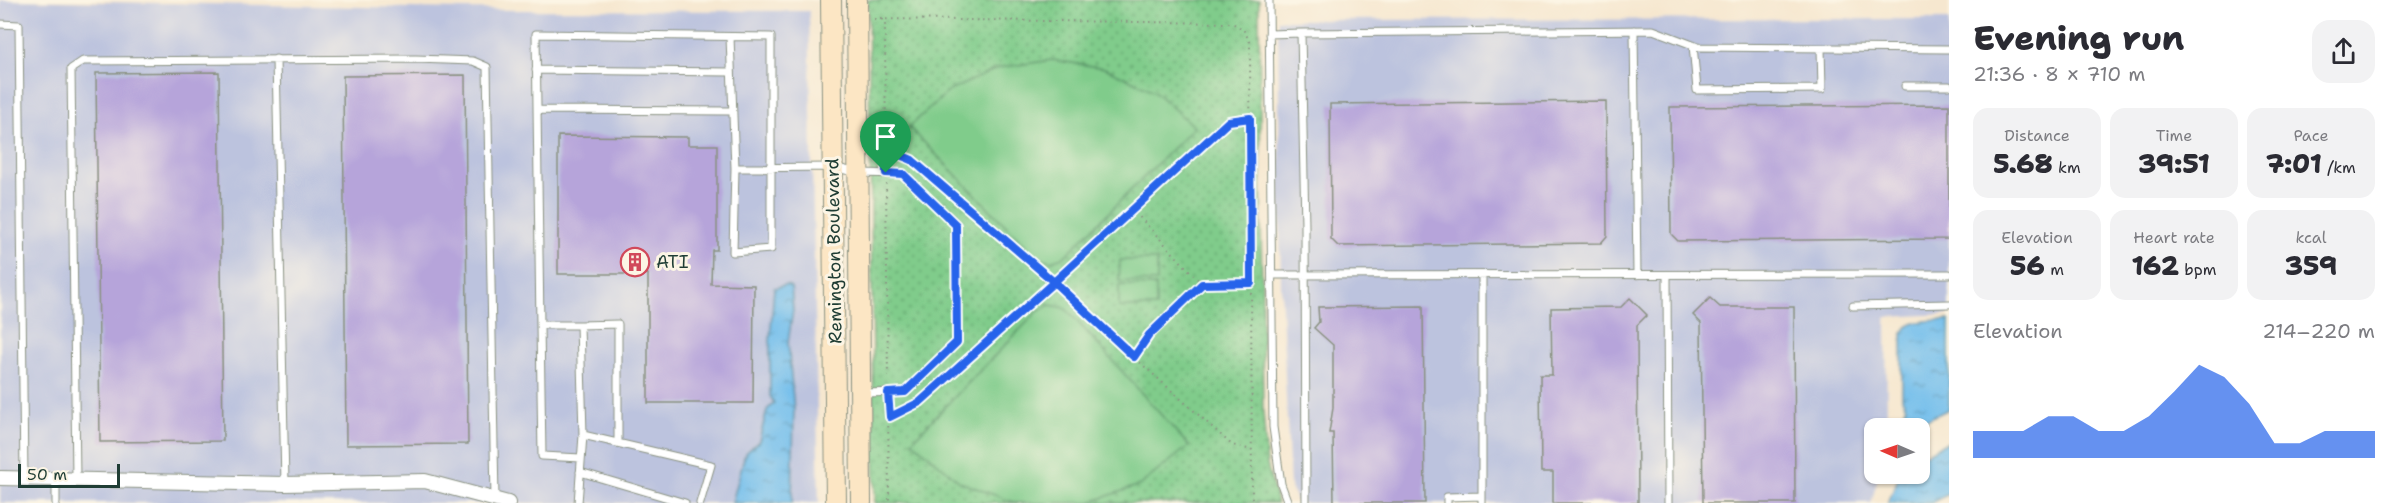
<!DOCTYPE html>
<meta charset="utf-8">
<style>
:root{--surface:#fff;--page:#f2f2f3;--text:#2b2b33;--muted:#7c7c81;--accent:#2563eb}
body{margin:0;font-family:"Shantell Sans",sans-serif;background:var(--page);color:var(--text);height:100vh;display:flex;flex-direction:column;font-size:22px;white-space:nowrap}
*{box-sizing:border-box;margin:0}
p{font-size:20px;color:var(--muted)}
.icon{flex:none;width:33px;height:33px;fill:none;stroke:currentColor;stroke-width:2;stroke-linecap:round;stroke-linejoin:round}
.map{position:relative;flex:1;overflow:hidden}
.details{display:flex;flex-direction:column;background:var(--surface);width:450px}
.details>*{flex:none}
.needle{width:39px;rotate:272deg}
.controls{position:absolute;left:1864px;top:418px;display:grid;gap:12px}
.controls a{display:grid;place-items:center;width:66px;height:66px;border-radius:12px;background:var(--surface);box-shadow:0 2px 4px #0004;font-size:30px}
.scale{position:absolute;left:18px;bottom:15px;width:102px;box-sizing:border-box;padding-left:6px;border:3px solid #1f3d34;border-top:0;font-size:16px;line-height:21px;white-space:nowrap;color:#1f3d34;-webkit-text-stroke:4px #fcf5e5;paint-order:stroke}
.pin{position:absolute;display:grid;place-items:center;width:51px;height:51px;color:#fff;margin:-62px -26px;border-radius:50% 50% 50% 0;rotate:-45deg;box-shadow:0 0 6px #0007}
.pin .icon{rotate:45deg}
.round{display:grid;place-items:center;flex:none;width:63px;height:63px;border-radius:18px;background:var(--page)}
.headline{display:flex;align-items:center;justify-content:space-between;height:102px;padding:0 24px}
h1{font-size:33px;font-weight:800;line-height:45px}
.metrics{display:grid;grid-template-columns:repeat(3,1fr);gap:9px;height:102px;padding:6px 24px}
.metrics div{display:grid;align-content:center;border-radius:15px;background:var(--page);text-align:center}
.metrics b{font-size:26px;font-weight:800}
.metrics small{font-size:16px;font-weight:400}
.metrics p{font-size:16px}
.chart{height:168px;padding:12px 24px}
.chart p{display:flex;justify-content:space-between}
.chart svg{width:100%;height:108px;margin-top:6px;fill:var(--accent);opacity:.7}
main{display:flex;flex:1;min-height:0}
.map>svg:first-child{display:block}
.industrial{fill:#bcc3de}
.park{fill:url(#park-dots);stroke:#508460;stroke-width:1.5}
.garden{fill:#80cc8b;stroke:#508460;stroke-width:1.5}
.water{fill:url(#water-ripples);stroke:#487e90;stroke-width:1.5}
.building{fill:#b6a4da}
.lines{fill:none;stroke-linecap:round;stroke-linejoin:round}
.lane-casing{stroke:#8a9282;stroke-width:9}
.street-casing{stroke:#8a9282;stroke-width:16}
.secondary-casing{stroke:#8a9282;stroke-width:22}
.path{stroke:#8a9282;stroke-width:2;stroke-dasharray:1.5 4.5;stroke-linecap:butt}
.lane{stroke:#fff;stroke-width:7}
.street{stroke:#fff;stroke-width:14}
.secondary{stroke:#fce6c4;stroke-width:20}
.route-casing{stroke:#fff;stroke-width:12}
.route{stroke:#2563eb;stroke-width:8}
.labels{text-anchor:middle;stroke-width:6;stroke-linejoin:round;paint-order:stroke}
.street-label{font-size:18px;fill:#1f3d34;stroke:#fcf5e5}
.poi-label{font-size:18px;fill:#1f3d34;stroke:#fcf5e5;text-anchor:start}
</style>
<main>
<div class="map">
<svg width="1949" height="503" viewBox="0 0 1949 503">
<defs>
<pattern id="park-dots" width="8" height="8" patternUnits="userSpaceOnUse" patternTransform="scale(1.5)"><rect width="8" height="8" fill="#80cc8b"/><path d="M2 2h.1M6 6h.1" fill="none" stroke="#68a772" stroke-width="1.8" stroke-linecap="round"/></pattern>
<pattern id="water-ripples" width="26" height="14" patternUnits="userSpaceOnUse" patternTransform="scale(1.5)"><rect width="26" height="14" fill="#72beec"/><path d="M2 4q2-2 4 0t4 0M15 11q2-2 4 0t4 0" fill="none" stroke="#5d9cc0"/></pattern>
</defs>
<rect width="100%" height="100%" fill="#fcf5e5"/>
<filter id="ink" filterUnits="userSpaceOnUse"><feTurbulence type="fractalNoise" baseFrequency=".0167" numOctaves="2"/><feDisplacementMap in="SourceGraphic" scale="12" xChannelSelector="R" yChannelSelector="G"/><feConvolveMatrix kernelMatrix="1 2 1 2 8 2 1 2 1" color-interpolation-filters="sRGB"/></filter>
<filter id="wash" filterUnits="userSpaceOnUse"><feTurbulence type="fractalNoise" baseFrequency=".008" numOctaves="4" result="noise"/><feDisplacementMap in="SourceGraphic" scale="24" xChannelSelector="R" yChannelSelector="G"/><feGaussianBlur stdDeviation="1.35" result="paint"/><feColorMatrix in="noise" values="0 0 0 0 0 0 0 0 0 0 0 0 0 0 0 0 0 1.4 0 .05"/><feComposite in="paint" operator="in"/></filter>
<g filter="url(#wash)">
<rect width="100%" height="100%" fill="#f6e7cf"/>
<path class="industrial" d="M0 0 514 10 809 11 819 503H0Z
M1949 19V314L1886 317 1887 429H1875V474H1879L1871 503H1297L1290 485 1281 286 1278 20Z"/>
<path class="park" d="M868 0H1259L1263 411 1267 464 1277 503H875Z"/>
<path class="garden" d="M1052 60 1105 68 1154 91 1194 127 1065 256 1051 261 1037 257 909 127 949 91 998 68Z
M1120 260H1157V282L1119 281Z
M1119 285 1156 286V307H1119Z
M1049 305 1062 307 1068 311 1189 446 1140 485 1087 503H1016L960 482 912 441 1037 312Z"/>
<path class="water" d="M786 285 791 287 793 310 788 342 794 410 792 503H732L745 454 759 441 767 410 774 403 770 396V340L774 288Z
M1949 320V409L1918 424 1904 414 1906 407 1902 398V333C1911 318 1933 321 1949 320Z
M1949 441V494L1931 503H1888L1900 474H1920V457Z"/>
<g id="blocks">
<path class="building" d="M219 72 223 441 100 442 96 73Z
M465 75 468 444 346 445 343 76Z
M1606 101 1607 236 1601 243 1338 246 1331 239 1330 104Z
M1949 105V239L1678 241 1671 234 1670 107Z
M558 136 688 137V145H717V250H712L711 284 754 285 753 403H648V274H558Z
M1630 298 1647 315 1637 325 1638 503H1553V472H1541L1540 375H1552L1551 308 1621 307Z
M1710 298 1720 307H1794L1795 503H1703L1701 323 1693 315Z
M1423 306 1425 503H1334L1333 433H1329L1333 408V345L1314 328 1319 322 1318 307Z"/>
</g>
</g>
<g filter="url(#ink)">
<use href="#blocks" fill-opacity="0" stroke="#8a9282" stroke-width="1.5"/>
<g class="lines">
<g class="lane-casing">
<path id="lane" d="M1269 0 1273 427 1281 484 1288 503
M0 24 19 25 24 479
M1634 30 1637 275
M1301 33 1653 30 1698 47 1949 49
M1269 34 1301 33 1305 226 1306 503
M730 37 735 168
M1693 45 1697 90 1822 89 1821 48
M276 59 285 484
M536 70 730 72
M1905 86H1949
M537 110 731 111
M1272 275 1949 274
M1482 275V503
M1667 275 1668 503
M1853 306 1949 304
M540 325 542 456 581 458
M580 325 618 324V443
M583 435 711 465 700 503
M580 472 685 503
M56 479V503
M76 479 71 69 83 61 416 59 473 61 487 67 495 499
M578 503 583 435 580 325H540L536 34 771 37V249L733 252 735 168 833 167 858 173 903 174 956 224 957 342 905 392 863 393
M1447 503V497L1482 496"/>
</g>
<g class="street-casing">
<path id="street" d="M0 478 285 484 425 481 508 503"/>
</g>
<g class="secondary-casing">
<path id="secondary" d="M831 0 836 503
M857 0 861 503"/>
</g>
<path class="path" d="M874 19 1232 23 1243 29 1250 42 1252 503
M882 19 885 24 886 165
M886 149 912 160 1054 283 920 402 890 417
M886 183 888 381
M1132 209 1054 283 1134 357
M1250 283 1202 284 1149 335 1134 357 1232 445 1252 450
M1202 284 1132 209 1174 174 1229 121 1250 118
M888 402 889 503"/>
<use href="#lane" class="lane"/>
<use href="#street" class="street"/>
<use href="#secondary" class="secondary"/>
</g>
</g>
<g class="lines" filter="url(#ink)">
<g class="route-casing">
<path id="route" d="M886 173V149L912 160 1054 282 1229 121 1250 118 1251 283 1202 284 1149 335 1134 357 1054 282 920 402 890 417 888 393 905 392 957 342 956 225 903 174 886 173"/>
</g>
<use href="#route" class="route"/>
</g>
<defs>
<g id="building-ring" transform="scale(1.5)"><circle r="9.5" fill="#fcf5e5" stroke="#d1495b" stroke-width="1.5"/><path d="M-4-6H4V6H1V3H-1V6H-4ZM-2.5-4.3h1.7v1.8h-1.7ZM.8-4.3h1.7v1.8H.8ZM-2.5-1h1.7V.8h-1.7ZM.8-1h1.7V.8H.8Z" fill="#d1495b"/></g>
</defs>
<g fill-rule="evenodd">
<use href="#building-ring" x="635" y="262"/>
</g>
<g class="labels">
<g class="street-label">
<text transform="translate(834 251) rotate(-91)" y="6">Remington Boulevard</text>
</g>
<g class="poi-label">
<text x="656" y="268">ATI</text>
</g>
</g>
</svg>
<div class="controls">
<a><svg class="needle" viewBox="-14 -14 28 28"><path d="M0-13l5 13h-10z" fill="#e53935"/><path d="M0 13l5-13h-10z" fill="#7c7c81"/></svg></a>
</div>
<div class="scale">50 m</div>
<div class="pin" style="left:886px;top:173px;background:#1e9e55"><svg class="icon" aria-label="arrive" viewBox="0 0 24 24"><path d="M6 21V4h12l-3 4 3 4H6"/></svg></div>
</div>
<section class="details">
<div class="headline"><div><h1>Evening run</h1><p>21:36 · 8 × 710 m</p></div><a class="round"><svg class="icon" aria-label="share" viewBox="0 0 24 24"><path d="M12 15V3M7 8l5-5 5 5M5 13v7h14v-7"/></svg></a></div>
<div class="metrics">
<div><p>Distance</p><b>5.68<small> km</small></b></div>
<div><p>Time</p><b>39:51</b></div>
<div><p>Pace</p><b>7:01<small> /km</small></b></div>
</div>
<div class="metrics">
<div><p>Elevation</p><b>56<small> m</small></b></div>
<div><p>Heart rate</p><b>162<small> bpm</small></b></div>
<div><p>kcal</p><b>359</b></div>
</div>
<div class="chart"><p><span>Elevation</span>214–220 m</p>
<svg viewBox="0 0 160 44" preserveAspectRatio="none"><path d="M0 44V33L10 33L20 33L30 27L40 27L50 33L60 33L70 27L80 17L90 6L100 11L110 22L120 38L130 38L140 33L150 33L160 33V44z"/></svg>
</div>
</section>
</main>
